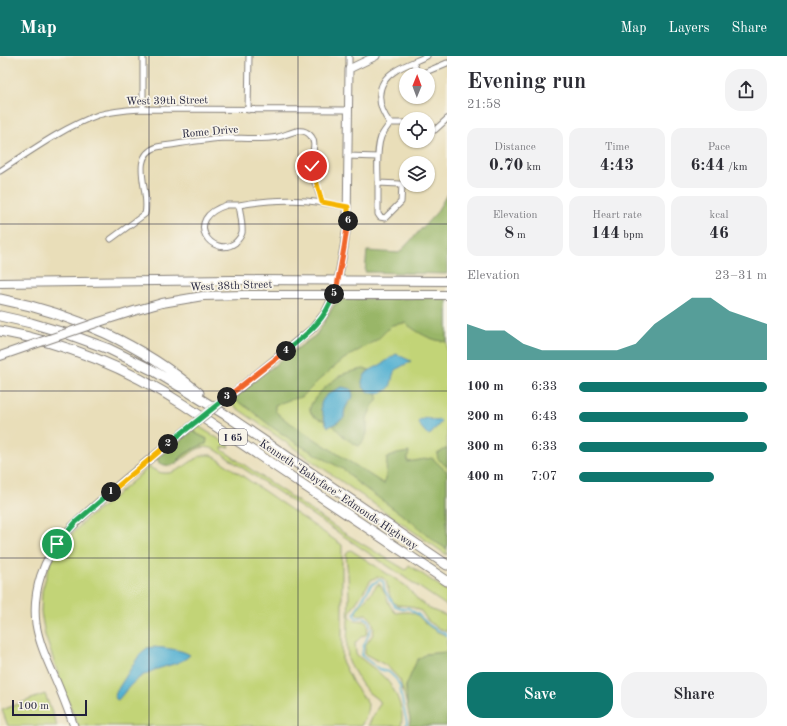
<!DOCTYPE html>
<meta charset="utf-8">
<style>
:root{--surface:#fff;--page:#f2f2f3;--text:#2b2b33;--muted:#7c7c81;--accent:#0f766e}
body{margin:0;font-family:"Old Standard TT",serif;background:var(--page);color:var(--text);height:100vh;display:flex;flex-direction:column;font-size:15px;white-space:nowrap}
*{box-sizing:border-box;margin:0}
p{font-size:13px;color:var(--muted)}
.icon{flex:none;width:22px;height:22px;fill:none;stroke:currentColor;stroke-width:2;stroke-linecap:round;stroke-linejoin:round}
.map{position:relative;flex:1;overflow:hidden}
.drawer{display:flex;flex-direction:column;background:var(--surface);width:340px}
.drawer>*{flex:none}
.needle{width:26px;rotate:1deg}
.buttons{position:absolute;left:399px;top:12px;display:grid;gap:8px}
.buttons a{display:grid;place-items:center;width:36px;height:36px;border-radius:50%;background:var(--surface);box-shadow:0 1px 3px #0004;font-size:20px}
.scale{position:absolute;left:12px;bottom:10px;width:75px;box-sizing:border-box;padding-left:4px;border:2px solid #22223b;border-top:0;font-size:11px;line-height:14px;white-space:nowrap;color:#22223b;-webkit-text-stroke:3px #f7f3e8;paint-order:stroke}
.pin{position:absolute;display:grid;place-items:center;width:34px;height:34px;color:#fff;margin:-17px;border:2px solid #fff;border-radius:50%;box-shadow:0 1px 4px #0007}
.km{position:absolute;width:20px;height:20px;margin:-10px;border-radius:50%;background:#222;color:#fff;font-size:11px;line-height:20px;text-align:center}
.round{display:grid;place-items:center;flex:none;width:42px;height:42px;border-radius:16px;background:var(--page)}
.overview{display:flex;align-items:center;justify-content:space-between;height:68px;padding:0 20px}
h1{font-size:22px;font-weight:600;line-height:30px}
.stats{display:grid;grid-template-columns:repeat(3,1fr);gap:6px;height:68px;padding:4px 20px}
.stats div{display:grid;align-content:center;border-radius:10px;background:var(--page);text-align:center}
.stats b{font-size:17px;font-weight:600}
.stats small{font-size:11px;font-weight:400}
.stats p{font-size:11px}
.chart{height:112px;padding:8px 20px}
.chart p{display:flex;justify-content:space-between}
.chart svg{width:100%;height:72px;margin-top:4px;fill:var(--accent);opacity:.7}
.button{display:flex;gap:8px;margin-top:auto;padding:8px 20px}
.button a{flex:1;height:46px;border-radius:16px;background:var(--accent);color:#fff;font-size:16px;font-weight:600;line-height:46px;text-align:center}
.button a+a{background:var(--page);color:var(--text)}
ul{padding:0 20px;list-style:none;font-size:13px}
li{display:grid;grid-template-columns:64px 48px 1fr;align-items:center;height:30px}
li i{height:10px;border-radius:5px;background:var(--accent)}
header{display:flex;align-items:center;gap:24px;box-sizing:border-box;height:56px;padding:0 20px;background:var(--accent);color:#fff}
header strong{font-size:19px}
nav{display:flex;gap:22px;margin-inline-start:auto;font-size:14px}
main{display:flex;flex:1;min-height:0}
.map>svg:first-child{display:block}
.green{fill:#c2d477;stroke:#727b59}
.forest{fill:#99b668;stroke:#5e6c52}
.water{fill:#52b0d1;stroke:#3a6986}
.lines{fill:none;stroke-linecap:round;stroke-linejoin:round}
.stream{stroke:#52b0d1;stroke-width:1.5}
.street-casing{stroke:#86807a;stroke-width:7}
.secondary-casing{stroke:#86807a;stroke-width:9}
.primary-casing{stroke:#86807a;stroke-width:10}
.highway-casing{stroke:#86807a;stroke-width:11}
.street{stroke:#fff;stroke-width:5}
.secondary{stroke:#fff;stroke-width:7}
.primary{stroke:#fff;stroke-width:8}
.highway{stroke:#fff;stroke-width:9}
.secondary-bridge-casing{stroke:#86807a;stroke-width:9;stroke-linecap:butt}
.primary-bridge-casing{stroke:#86807a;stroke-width:10;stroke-linecap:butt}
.secondary-bridge{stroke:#fff;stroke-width:7}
.primary-bridge{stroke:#fff;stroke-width:8}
.split-1-casing{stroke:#fff;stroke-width:8}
.split-2-casing{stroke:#fff;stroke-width:8}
.split-3-casing{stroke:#fff;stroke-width:8}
.split-4-casing{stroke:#fff;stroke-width:8}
.split-5-casing{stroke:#fff;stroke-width:8}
.split-6-casing{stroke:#fff;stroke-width:8}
.split-7-casing{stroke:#fff;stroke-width:8}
.split-1{stroke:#22a559;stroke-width:5}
.split-2{stroke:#f5b400;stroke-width:5}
.split-3{stroke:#22a559;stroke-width:5}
.split-4{stroke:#f0652b;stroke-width:5}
.split-5{stroke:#22a559;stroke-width:5}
.split-6{stroke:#f0652b;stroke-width:5}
.split-7{stroke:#f5b400;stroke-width:5}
.grid{fill:none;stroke:#22223b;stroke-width:1;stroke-opacity:0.55}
.labels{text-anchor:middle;stroke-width:3.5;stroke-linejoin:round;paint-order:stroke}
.shield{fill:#f7f3e8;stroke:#62616f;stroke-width:1}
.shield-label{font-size:10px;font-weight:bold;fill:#22223b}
.street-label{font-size:11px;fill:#22223b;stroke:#f7f3e8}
</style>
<header>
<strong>Map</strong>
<nav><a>Map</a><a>Layers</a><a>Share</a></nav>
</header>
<main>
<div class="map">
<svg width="447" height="670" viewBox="0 0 447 670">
<rect width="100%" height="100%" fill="#f7f3e8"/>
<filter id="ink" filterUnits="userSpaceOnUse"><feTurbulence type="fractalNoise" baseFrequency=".025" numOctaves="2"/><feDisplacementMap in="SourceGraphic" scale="8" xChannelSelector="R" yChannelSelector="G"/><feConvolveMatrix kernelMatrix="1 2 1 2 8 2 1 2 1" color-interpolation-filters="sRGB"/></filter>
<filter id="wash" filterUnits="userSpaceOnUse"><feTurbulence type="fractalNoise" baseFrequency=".012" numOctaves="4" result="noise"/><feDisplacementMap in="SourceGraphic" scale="16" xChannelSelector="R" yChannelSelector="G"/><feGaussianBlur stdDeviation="0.9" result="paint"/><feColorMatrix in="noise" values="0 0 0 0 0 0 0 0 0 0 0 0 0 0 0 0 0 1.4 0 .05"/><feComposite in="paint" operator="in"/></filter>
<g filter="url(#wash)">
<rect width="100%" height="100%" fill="#e9deb9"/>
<path class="green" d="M447 242V499L228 346 284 302 316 279 325 265 334 249 339 246Z
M198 370 230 390 228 392 225 391H223L222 393 224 395 344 477 406 514 409 509 447 535V550L216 394C203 388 196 393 186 401 182 403 181 404 177 405 186 398 195 391 206 388L207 383 197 378 193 375Z
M204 399H211L218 403 342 489V605L353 627 368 648 367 658 361 670H78L63 632 45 579 41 556 42 535 50 507 65 484 75 475 86 463 105 449 149 411C153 413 159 417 163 417 179 419 190 403 204 399Z
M351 494 406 530 419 545 432 554 447 560V576L438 572 428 565 421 555 410 550 397 549 393 546 390 540 386 525 383 522 377 521 371 524 350 556V561L354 564 366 565 368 570 367 578 361 581 355 587 356 598C375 615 390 620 399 646 402 654 403 661 401 670H368L380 647 377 643 369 637 361 627 350 608 348 603 347 590 349 540 348 519 346 499 348 495Z
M379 528C387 536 387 550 396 557 420 553 416 562 433 573 437 577 443 577 447 581V596L426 598 406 630 407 649 400 624 387 610 365 598V590L373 578 374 572 372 564 366 558 359 559 356 557 357 553 371 537 377 529Z
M45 638 57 670H8L2 654Z"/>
<path class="forest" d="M447 138V218L365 216 367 195 399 197 436 157Z
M447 242V286C429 284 419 277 405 267L392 269 378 283 344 303 319 324 302 341 289 344 275 349V355L284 363 384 428 386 418 387 402 397 398 409 396 407 406 432 402 447 416V493L437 487 412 466 355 425 346 415 296 387 272 371 248 352 238 346 233 342 284 302 316 279 325 265 334 249 339 246 346 243Z
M364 313 370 314 365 318 376 338H378L377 345 373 349 367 362V378L362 387 359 390C348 385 340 378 333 369L344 361 345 352 349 346 321 354 324 359 325 365C319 363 311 361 310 354 309 343 334 323 343 318 349 316 357 314 364 313Z
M193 375 197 378 207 383 206 388C195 391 186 397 177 404H180C173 410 168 411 159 407L157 402Z
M447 392V411L438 403 437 398Z
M447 596V670H409L410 664 407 649 406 630 417 604 426 598Z"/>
<path class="water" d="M396 298 398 299 411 305C406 309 400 310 395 315 391 320 393 330 387 334 376 343 354 333 365 319 368 314 375 312 380 309 385 306 390 302 396 298Z
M342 331 351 333C356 344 350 342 346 351 344 354 344 358 344 362L333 369 328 371C325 367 325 363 323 359 322 354 322 357 321 353 319 341 333 335 342 331Z
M427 362 436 365 440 364 441 366 431 378 428 379C426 377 419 369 418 367L419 364Z
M153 591C164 592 181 593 190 599 182 608 163 610 152 615 135 622 129 631 118 644L116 643 115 641 116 636 140 598 147 592Z"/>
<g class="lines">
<path class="stream" d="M405 670 407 667 401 639 400 630 396 623 389 616 381 614 375 610 362 600 363 591 371 573 369 564 364 561 356 562 354 558 371 529 379 524 383 525 385 535 395 550 404 553 408 552 419 559 429 569 437 574 444 577 447 580"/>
</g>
</g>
<g filter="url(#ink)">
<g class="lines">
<g class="street-casing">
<path id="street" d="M143 0V53
M413 6 418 17 421 18 447 7
M349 13V0
M248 54 249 0
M390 67C377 50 374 28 395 15 404 9 416 5 427 0
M390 67H406
M428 73 435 74 447 63
M348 100 378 101
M0 115C31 95 64 71 98 59 112 55 126 54 141 53L349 54
M378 127 400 128 402 129 401 146 385 162 380 161 378 158Z
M378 127C378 113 376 95 381 81 383 76 387 72 390 67
M227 149H239C240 156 243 170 242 177 241 181 238 184 235 187 213 203 181 163 227 149Z
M239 149C279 142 308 143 348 151
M111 183 145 158C151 136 128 101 157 91 180 88 203 83 226 82 244 82 261 84 278 81 288 79 301 69 310 79 318 87 311 98 311 108 312 121 318 134 322 146"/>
</g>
<g class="secondary-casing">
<path id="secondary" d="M246 327 312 273 325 257 332 243 337 230 344 191 347 169 349 13 376 0
M74 670C68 654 62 638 55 622 47 604 39 587 36 568 32 535 43 502 65 478 78 464 93 451 107 439 132 417 159 396 185 375"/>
</g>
<g class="primary-casing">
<path id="primary" d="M0 227 233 224 447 225
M99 266 137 254 162 247 203 240 245 239H447
M0 300 26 291"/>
</g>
<g class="highway-casing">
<path id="highway" d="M0 243C72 257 143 289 199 337
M0 260 31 267 68 278 109 293 154 315 184 333 226 359 447 509
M0 275C66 287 128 312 184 349L447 525"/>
</g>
<use href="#street" class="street"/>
<use href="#secondary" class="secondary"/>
<use href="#primary" class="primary"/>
<use href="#highway" class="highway"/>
<g class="secondary-bridge-casing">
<path id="secondary-bridge" d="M185 375 246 327"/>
</g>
<g class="primary-bridge-casing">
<path id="primary-bridge" d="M26 291 99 266"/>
</g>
<use href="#secondary-bridge" class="secondary-bridge"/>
<use href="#primary-bridge" class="primary-bridge"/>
</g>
</g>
<g class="lines" filter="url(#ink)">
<g class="split-1-casing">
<path id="split-1" d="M57 488 76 466 111 436"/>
</g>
<g class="split-2-casing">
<path id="split-2" d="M111 436 168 388"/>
</g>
<g class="split-3-casing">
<path id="split-3" d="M168 388 227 341"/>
</g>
<g class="split-4-casing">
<path id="split-4" d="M227 341 286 295"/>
</g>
<g class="split-5-casing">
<path id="split-5" d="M286 295C308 277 324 266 334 238"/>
</g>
<g class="split-6-casing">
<path id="split-6" d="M334 238 337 230 344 192 348 165"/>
</g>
<g class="split-7-casing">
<path id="split-7" d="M312 110 322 146 348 151V165"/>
</g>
<use href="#split-1" class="split-1"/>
<use href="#split-2" class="split-2"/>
<use href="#split-3" class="split-3"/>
<use href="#split-4" class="split-4"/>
<use href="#split-5" class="split-5"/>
<use href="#split-6" class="split-6"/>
<use href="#split-7" class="split-7"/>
</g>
<path class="grid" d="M149 0V670M298 0V670M0 168H447M0 335H447M0 502H447"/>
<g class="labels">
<rect class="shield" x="219" y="373" width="28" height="16" rx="3"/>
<g class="shield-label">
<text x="233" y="385">I 65</text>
</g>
<g class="street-label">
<text transform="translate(167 44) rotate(-1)" y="4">West 39th Street</text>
<text transform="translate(210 75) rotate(-5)" y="4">Rome Drive</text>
<text transform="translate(231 229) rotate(-2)" y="4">West 38th Street</text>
<text transform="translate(339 438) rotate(34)" y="4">Kenneth "Babyface" Edmonds Highway</text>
</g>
</g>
</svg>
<div class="buttons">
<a><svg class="needle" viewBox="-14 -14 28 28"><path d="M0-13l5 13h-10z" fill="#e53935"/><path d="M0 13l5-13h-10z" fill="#7c7c81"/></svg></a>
<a><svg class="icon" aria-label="locate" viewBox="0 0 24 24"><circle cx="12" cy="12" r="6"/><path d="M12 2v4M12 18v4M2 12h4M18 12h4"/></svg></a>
<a><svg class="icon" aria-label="layers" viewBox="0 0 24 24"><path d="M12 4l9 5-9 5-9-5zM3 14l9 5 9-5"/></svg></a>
</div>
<div class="scale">100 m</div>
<div class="pin" style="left:57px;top:488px;background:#1e9e55"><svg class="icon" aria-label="arrive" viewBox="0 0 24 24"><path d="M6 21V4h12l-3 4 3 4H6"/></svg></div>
<div class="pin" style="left:312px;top:110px;background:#d93025"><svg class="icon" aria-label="check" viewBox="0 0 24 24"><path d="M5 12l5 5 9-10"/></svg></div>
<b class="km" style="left:111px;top:436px">1</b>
<b class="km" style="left:168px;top:388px">2</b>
<b class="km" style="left:227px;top:341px">3</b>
<b class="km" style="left:286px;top:295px">4</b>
<b class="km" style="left:334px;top:238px">5</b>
<b class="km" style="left:348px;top:165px">6</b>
</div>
<section class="drawer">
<div class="overview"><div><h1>Evening run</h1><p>21:58</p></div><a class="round"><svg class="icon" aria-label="share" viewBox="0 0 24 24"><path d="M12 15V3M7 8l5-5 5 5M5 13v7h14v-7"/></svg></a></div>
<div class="stats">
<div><p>Distance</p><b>0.70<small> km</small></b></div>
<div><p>Time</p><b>4:43</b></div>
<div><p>Pace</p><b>6:44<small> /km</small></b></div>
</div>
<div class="stats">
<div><p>Elevation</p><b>8<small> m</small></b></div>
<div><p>Heart rate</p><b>144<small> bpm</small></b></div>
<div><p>kcal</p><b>46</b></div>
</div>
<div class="chart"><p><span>Elevation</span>23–31 m</p>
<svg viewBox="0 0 160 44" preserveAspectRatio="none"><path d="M0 44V22L10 26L20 26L30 34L40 38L50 38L60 38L70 38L80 38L90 34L100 22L110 14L120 6L130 6L140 14L150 18L160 22V44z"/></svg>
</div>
<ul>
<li><b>100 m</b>6:33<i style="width:100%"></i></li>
<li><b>200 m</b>6:43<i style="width:90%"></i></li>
<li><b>300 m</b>6:33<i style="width:100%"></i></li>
<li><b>400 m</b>7:07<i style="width:72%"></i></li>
</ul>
<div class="button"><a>Save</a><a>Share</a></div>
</section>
</main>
